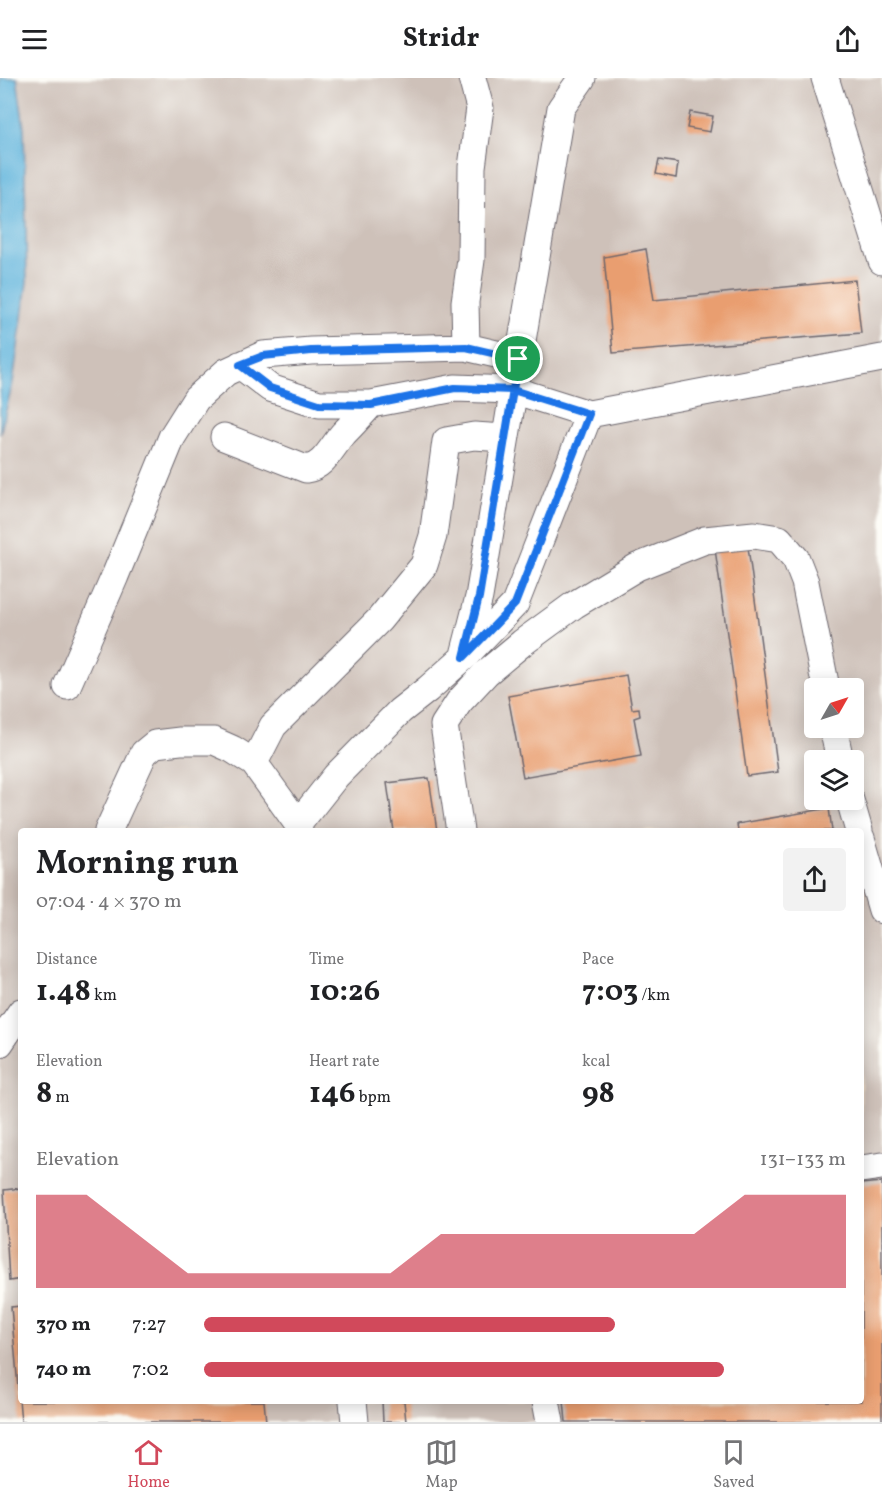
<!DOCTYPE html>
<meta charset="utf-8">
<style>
:root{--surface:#fff;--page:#f2f2f2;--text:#202124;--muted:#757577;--line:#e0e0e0;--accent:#d1495b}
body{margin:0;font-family:Vollkorn,serif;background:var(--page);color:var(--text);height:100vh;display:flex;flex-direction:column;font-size:22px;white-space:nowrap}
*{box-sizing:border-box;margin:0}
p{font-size:20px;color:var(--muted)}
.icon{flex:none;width:33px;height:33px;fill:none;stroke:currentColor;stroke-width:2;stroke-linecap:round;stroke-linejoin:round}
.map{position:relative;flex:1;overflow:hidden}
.drawer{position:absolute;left:18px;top:750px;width:846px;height:576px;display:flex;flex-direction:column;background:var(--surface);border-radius:6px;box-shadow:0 3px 15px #0003}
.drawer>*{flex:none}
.needle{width:39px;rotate:51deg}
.tools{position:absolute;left:804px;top:600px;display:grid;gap:12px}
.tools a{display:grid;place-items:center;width:60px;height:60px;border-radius:6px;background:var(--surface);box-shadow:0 3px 15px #0003;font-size:30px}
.pin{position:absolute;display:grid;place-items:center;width:51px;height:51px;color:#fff;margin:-26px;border:3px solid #fff;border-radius:50%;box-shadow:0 2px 6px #0007}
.round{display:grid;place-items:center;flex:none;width:63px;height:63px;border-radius:6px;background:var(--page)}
.overview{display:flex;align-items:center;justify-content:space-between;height:102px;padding:0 18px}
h1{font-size:33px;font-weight:700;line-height:45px}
.stats{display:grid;grid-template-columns:repeat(3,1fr);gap:9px;height:102px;padding:6px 18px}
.stats div{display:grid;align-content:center}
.stats b{font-size:30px;font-weight:700}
.stats small{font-size:16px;font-weight:400}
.stats p{font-size:16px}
.chart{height:168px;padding:12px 18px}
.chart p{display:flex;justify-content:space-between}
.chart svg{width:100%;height:108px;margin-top:6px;fill:var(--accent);opacity:.7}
ul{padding:0 18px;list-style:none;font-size:20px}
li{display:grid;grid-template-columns:96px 72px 1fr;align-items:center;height:45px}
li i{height:15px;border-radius:8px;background:var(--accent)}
header{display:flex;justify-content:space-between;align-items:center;height:78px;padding:0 18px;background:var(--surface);font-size:27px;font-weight:700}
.tabs{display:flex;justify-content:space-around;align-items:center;height:84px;border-top:2px solid var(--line);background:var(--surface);font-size:16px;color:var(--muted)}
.tabs a{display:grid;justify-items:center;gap:3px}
.tabs .current{color:var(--accent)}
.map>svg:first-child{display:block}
.industrial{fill:#cec1b9;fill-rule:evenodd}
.water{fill:#62b5dd;stroke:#426c8c;stroke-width:1.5}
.building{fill:#e99e6f}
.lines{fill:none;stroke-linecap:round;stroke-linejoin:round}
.minor-casing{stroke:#6c666d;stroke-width:29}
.minor{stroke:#fff;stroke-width:27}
.route-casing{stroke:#fff;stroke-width:12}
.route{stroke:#1a73e8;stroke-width:8}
</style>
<header><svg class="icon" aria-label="menu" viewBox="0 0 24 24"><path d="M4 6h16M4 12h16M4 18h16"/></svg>Stridr<svg class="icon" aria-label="share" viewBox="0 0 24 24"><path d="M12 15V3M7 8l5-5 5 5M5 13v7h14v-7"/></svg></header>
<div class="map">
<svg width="882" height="1344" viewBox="0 0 882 1344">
<rect width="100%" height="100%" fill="#fdfcf7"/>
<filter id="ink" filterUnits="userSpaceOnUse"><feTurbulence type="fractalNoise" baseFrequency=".0167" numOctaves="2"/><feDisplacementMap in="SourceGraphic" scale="12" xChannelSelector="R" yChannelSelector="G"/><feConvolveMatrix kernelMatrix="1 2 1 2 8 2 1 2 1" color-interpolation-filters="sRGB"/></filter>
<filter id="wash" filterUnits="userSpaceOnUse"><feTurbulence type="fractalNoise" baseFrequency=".008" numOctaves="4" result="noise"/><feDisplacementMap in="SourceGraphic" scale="24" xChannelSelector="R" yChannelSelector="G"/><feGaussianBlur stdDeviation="1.35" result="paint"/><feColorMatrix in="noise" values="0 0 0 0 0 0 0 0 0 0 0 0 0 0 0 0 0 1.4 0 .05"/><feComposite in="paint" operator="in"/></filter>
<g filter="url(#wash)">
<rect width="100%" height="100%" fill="#f6e3cb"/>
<path class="industrial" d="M17 0H882V1344H0V356L13 304 27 204 24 50ZM814 610H854V650H814ZM814 682H854V722H814ZM21 753H861V1323H21Z"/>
<path class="water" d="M0 0H17L24 50 27 204 13 304 0 356Z"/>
<g id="blocks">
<path class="building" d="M690 34 713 38 710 54 687 50Z
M659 82 678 85 676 100 656 96Z
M646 171 654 222 855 202 861 255 613 275 604 179Z
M748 469 778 694 747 698 715 471Z
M626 597 632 631 639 630 640 638 634 640 641 678 523 699 508 618Z
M429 700 437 753H394L387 705Z
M829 730 832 753H738L737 746Z
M882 1104V1344H566L564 1323H861V1106Z
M21 1110V1201L9 1203 4 1112Z
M21 1228V1323H264L266 1344H21L11 1229Z
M382 1323H404L406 1344H383Z"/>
</g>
</g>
<g filter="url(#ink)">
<use href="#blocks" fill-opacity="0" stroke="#6c666d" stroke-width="1.5"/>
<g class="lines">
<g class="minor-casing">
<path id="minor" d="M825 0 882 183
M466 269 518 281
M240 287 270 310 319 326H371L455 310 513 312 589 336
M224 359 306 391C324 389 332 368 344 355 353 346 362 336 371 326
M464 577 479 519 561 30 582 0
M67 608 115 498 172 359 196 321 226 294 263 277 311 273 466 269 465 224 471 182 472 89 480 30 472 0
M833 650 840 682
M254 685 273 648 379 542 424 487 433 458 446 363 474 358 505 360
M850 722 859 753
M108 753 144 675 155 666 180 663H214L232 671 254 685 298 746
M299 753 298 746 336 698 400 633 428 611 464 579 515 526 589 336 882 280
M460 753 444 647 459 624 486 595 522 565 574 527 637 489 705 462 754 457 779 461 796 481 805 504 826 610
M861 760 882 832
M0 965 21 934
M861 1091 882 1088
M353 1323 355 1344
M546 1323 550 1344"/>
</g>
<use href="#minor" class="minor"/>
</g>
</g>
<g class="lines" filter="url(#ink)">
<g class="route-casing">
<path id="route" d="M518 281 466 269 311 273 263 278 240 287 270 310 319 326 371 327 455 310 513 312 479 519 464 579 515 526 589 336 513 312 518 281"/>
</g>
<use href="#route" class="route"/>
</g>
</svg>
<div class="tools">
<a><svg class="needle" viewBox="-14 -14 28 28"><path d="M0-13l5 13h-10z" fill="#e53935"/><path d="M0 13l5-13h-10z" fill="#757577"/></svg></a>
<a><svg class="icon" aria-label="layers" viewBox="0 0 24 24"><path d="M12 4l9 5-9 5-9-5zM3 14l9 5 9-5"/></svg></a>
</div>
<div class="pin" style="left:518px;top:281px;background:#1e9e55"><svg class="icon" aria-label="arrive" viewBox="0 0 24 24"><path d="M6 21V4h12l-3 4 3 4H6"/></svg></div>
<section class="drawer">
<div class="overview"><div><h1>Morning run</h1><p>07:04 · 4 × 370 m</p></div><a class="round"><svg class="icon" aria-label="share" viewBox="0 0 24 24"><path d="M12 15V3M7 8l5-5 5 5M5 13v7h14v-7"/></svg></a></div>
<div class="stats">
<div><p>Distance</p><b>1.48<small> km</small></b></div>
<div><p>Time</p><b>10:26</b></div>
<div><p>Pace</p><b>7:03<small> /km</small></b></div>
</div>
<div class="stats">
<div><p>Elevation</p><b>8<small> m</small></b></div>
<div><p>Heart rate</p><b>146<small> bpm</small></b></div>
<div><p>kcal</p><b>98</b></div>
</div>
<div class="chart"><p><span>Elevation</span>131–133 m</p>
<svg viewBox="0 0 160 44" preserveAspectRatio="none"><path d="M0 44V6L10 6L20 22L30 38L40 38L50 38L60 38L70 38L80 22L90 22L100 22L110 22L120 22L130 22L140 6L150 6L160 6V44z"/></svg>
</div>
<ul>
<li><b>370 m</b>7:27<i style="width:64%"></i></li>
<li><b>740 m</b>7:02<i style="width:81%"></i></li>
</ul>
</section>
</div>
<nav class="tabs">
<a class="current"><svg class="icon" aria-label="home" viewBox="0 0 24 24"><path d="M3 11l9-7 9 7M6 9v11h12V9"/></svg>Home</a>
<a><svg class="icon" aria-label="map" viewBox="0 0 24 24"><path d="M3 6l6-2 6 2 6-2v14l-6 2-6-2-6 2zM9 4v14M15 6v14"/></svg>Map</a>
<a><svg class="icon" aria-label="saved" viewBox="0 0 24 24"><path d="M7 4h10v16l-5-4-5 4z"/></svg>Saved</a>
</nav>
